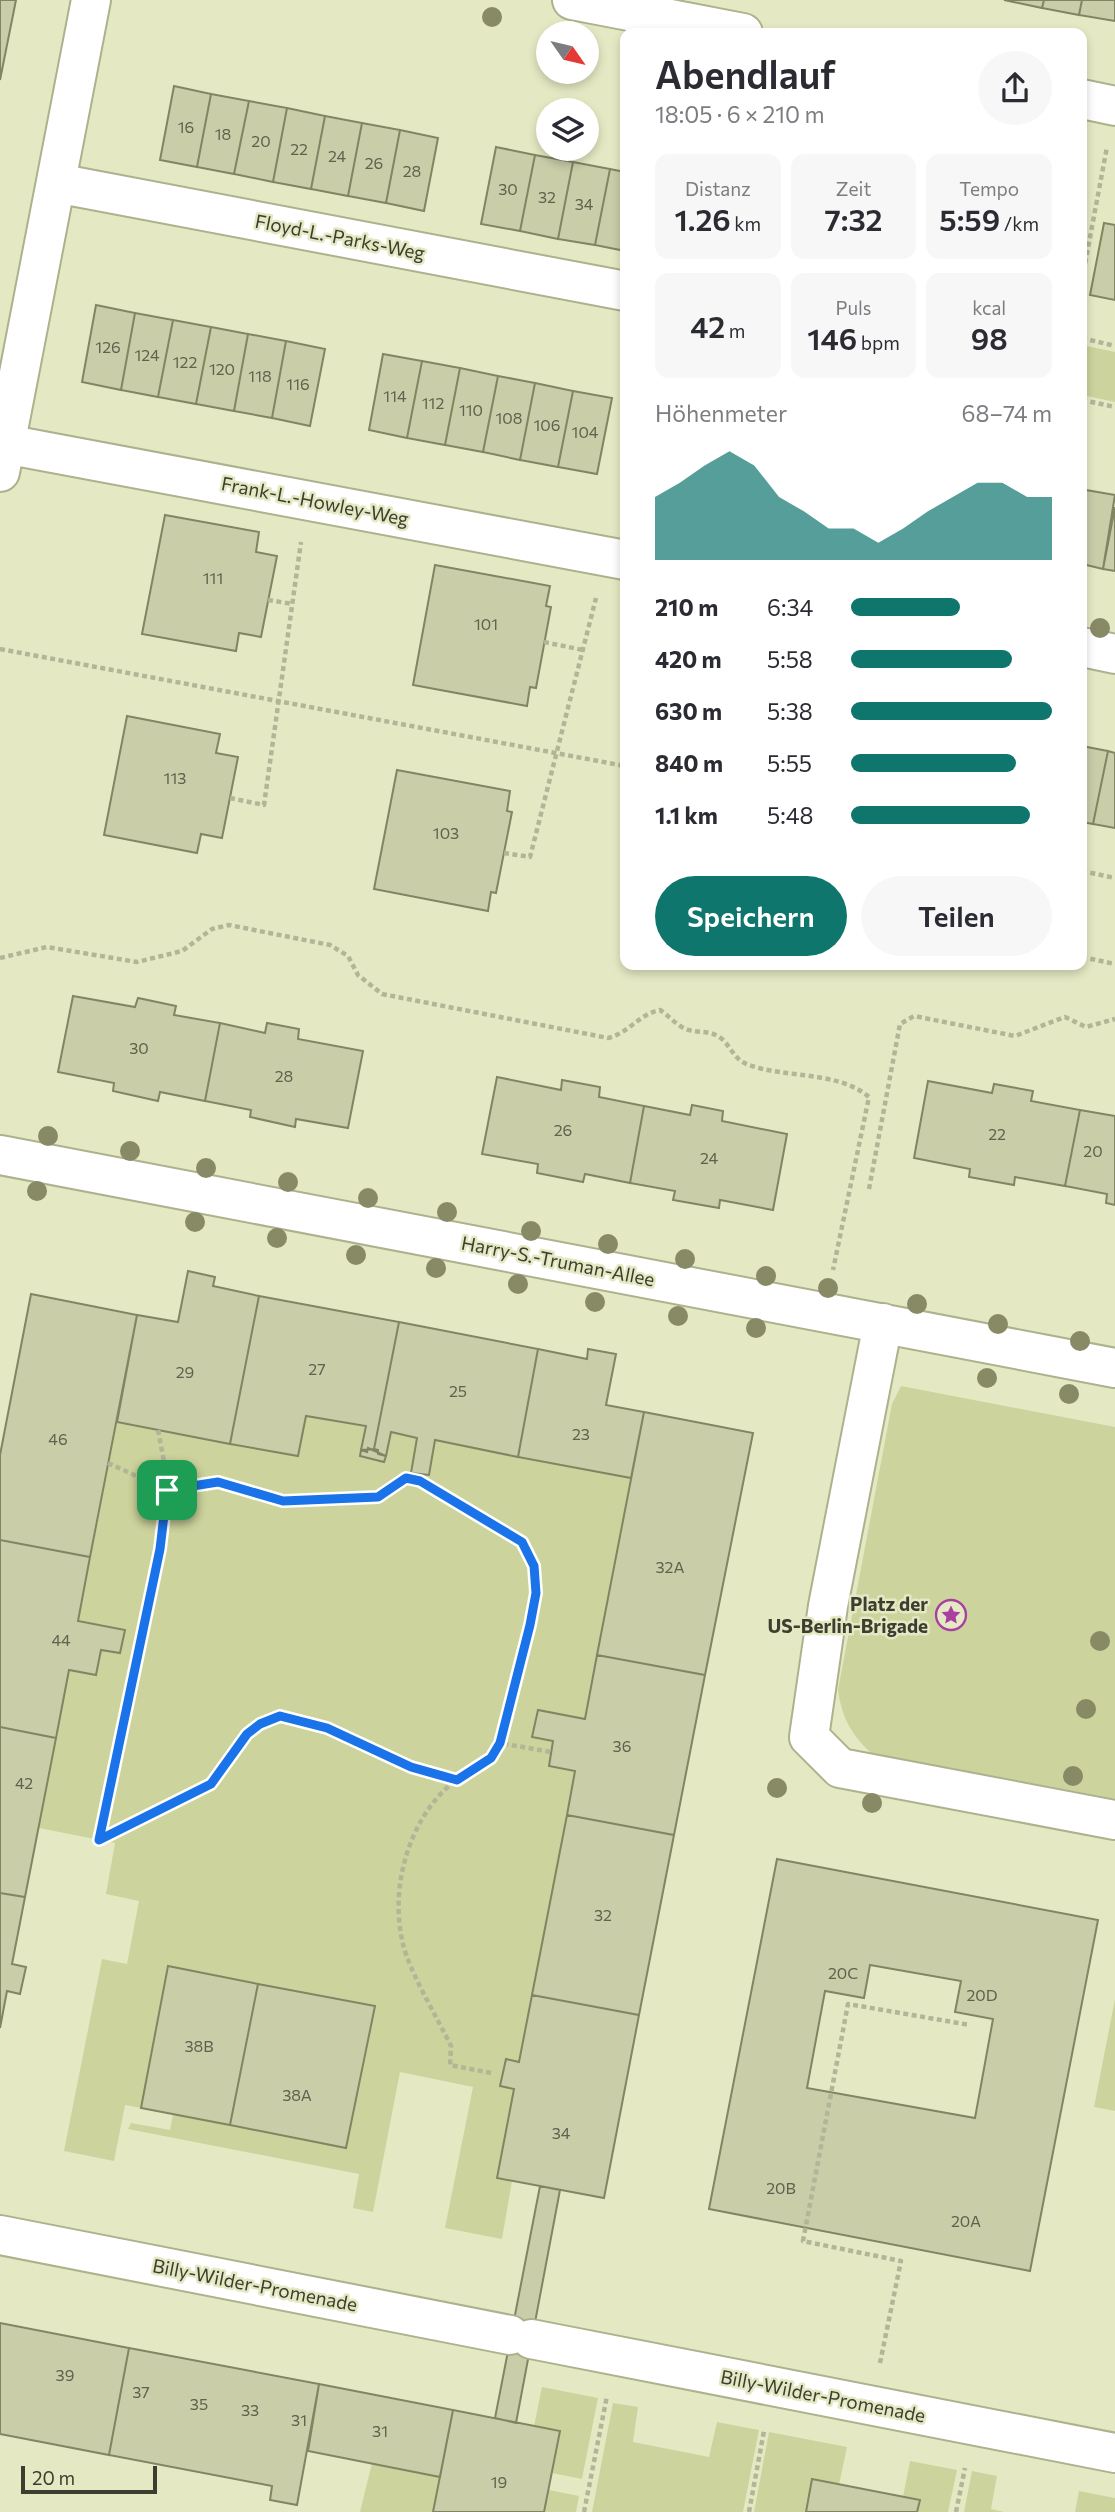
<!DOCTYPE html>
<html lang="de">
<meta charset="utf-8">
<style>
:root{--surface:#fff;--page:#f7f7f7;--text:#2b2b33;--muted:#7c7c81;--accent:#0f766e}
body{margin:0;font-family:Commissioner,sans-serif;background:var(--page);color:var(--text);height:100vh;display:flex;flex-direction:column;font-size:26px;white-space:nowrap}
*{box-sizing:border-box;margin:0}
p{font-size:23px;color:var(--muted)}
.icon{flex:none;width:38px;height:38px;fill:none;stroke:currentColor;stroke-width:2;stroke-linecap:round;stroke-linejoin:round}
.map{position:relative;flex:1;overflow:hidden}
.panel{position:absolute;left:620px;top:28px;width:467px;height:942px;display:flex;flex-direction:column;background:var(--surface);border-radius:14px;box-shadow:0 4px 10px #0003}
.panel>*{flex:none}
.needle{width:46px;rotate:124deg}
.controls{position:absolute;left:536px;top:21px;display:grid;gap:14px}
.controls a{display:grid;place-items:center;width:63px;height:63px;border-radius:50%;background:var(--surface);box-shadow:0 4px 10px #0003;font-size:35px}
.scale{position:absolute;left:21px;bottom:18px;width:136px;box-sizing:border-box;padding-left:7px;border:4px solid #3d3e2f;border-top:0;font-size:19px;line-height:24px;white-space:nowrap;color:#3d3e2f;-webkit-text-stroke:5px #e5e9c3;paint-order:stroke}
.pin{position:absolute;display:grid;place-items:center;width:60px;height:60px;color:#fff;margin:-30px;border-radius:14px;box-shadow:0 4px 10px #0006}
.round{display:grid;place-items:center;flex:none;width:74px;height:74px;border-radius:37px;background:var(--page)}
.overview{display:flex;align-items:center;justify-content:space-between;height:119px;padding:0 35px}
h1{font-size:38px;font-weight:600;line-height:52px}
.stats{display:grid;grid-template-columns:repeat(3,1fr);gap:10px;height:119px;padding:7px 35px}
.stats div{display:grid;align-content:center;border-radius:14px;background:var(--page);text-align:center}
.stats b{font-size:30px;font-weight:600}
.stats small{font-size:19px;font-weight:400}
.stats p{font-size:19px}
.chart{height:196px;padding:14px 35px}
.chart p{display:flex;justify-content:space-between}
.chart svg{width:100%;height:126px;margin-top:7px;fill:var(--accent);opacity:.7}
.button{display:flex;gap:14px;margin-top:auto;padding:14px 35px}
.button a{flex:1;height:80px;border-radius:42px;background:var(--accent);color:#fff;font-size:28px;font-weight:600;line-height:80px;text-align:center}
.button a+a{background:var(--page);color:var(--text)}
ul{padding:0 35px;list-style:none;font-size:23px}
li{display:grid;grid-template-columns:112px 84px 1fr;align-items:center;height:52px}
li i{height:18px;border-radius:9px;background:var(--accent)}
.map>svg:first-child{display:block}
.green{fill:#cdd39c}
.building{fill:#c9cda8;stroke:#828562;stroke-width:2;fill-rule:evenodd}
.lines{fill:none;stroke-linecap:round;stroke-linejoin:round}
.minor-casing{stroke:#aeb18d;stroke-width:42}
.path{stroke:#b2b596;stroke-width:4.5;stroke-dasharray:5 3.5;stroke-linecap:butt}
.minor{stroke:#fff;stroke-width:38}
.tree{fill:#878a64}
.route-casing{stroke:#fff;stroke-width:14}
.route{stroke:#1a73e8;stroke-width:9}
.labels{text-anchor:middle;stroke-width:5;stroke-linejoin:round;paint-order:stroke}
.number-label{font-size:16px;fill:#60624d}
.street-label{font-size:19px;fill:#3d3e2f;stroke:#e5e9c3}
.poi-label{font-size:19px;font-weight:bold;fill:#3d3e2f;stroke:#e5e9c3;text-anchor:end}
</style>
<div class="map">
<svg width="1115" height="2512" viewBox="0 0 1115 2512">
<rect width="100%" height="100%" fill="#e5e9c3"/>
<path class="green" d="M1082 345 1115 352V402L1082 395Z
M901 1386 1115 1427V1799L871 1753C851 1734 842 1718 838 1690L892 1404Z
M306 1416 366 1426 361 1456 384 1462 391 1432 417 1438 412 1473 429 1475 435 1440 631 1478 585 1719 538 1710 533 1736 553 1741 549 1766 575 1771 519 2062 506 2059 500 2086 514 2089 497 2177 512 2181 502 2239 445 2228 473 2087 400 2072 373 2212 353 2208 359 2174 128 2129 131 2123 170 2130 173 2114 346 2148 374 2006 168 1966 141 2108 125 2105 114 2161 64 2151 102 1959 127 1964 139 1901 106 1894 115 1843 39 1828 69 1670 96 1675 101 1650 120 1653 125 1631 78 1621 117 1422 297 1456Z
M1115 1999V2111L1094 2107Z
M542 2387 598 2398 582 2479 552 2473 560 2431 534 2426Z
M613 2403 638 2407 633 2442 709 2457 717 2422 759 2430 743 2512H592Z
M769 2432 847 2447 839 2485 812 2480 806 2512H754Z
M910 2461 957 2470 948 2512H917L919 2500 903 2497Z
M372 2463 440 2477 433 2512H360Z
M972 2471 997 2476 991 2509 1004 2512H964Z
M549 2490 579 2496 576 2512H544Z
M1079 2491 1115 2498V2512H1075Z"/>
<path class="building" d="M0 0H16L0 80Z
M1004 0H1044L1042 8Z
M1044 0H1082L1079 15 1042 8Z
M1082 0H1115V21L1079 15Z
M174 86 211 94 197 167 160 160Z
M211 94 249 101 234 174 197 167Z
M249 101 287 108 273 182 234 174Z
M287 108 325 116 311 189 273 182Z
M325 116 362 123 348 196 311 189Z
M362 123 400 130 386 203 348 196Z
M400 130 438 138 424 211 386 203Z
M496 147 535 155 520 231 481 224Z
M535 155 573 162 558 239 520 231Z
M573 162 610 169 595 245 558 239Z
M610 169 625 172V251L595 245Z
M1104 223 1115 225V300L1090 295Z
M96 305 135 313 121 390 82 382Z
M135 313 173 320 158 397 121 390Z
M173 320 211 327 196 404 158 397Z
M211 327 248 334 234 411 196 404Z
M248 334 286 341 272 418 234 411Z
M286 341 325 349 310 426 272 418Z
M383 354 422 361 407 438 369 430Z
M422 361 460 368 445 445 407 438Z
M460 368 498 376 483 452 445 445Z
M498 376 535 383 520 460 483 452Z
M535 383 573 391 558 467 520 460Z
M573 391 612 398 597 474 558 467Z
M1086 490 1115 495 1103 569 1082 564V510Z
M1115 507V571L1103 569Z
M165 515 259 532 256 552 277 556 261 637 239 633 236 651 142 634Z
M435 565 550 586 546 606 551 607 536 688 530 687 527 706 413 685Z
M127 716 220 734 216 753 238 757 222 838 201 834 197 853 104 835Z
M1082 746 1108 751 1093 824 1082 822Z
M1108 751 1115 753V828L1093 824Z
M397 770 510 791 507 811 512 812 496 893 491 892 488 911 374 889Z
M73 996 135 1007 138 998 176 1006 174 1015 220 1023 205 1101 160 1092 158 1101 113 1091 114 1083 58 1072Z
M220 1023 265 1033 267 1023 299 1029 298 1039 363 1051 348 1128 296 1119 295 1127 250 1117 251 1110 205 1101Z
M497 1077 561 1090 562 1080 600 1087 599 1097 644 1106 630 1183 585 1174 583 1182 537 1173 538 1164 482 1154Z
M928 1081 992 1093 994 1084 1033 1091 1031 1101 1080 1110 1065 1186 1015 1177 1014 1185 969 1177 970 1169 914 1158Z
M692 1105 723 1111 722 1121 787 1134 773 1210 720 1200 719 1208 673 1200 675 1191 630 1183 644 1106 690 1115Z
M1080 1110 1115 1116V1205L1106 1203 1107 1194 1065 1186Z
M188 1271 215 1277 213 1286 259 1296 230 1444 117 1422 137 1315 178 1322Z
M31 1294 137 1315 90 1557 0 1540V1455Z
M259 1296 399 1322 374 1449 361 1450 366 1426 306 1416 298 1456 230 1444Z
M399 1322 538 1349 518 1457 435 1440 429 1475 411 1473 417 1438 391 1432 386 1456 378 1454V1450L374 1449Z
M538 1349 587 1359 588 1349 616 1354 606 1405 644 1412 631 1478 518 1457Z
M644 1412 753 1433 705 1675 597 1655Z
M368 1448 386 1456 384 1462 360 1456 361 1450 367 1452Z
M0 1540 90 1557 78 1621 125 1630 120 1653 101 1650 96 1675 69 1670 56 1738 0 1727Z
M597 1655 705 1675 674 1835 567 1815 575 1771 549 1766 553 1741 532 1737 538 1710 585 1719Z
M0 1727 56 1738 25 1897 0 1893Z
M567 1815 674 1835 639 2015 532 1995Z
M777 1859 1098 1920 1030 2271 709 2209ZM870 1965 961 1981 955 2012 993 2019 975 2118 807 2088 825 1991 864 1998Z
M0 1893 25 1897 12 1964 26 1967 20 1994 7 1991 0 2028Z
M168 1966 258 1984 230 2125 141 2108Z
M258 1984 375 2006 346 2148 230 2125Z
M532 1995 639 2015 604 2198 497 2178 514 2089 500 2086 506 2059 519 2062Z
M540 2186 560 2190 516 2423 495 2418Z
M0 2323 129 2348 109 2455 0 2434Z
M129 2348 319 2384 297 2505 270 2500 272 2486 109 2455Z
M319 2384 453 2410 440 2477 308 2451Z
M453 2410 560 2431 544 2512H433Z
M812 2479 920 2500 917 2512H806Z"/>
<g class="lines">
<g class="minor-casing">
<path id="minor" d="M572 0 743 33
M1082 99 1115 106
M56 183 625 291
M5 444 625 560
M0 472 91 0
M1082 647 1115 654
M0 1155 1115 1368
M883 1323 828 1606 809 1737 840 1768 1115 1820
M0 2235 510 2335
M531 2339 1115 2453"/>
</g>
<path class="path" d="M1082 280 1107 147
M1082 338 1115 346
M1082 400 1115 407
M268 600 293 604
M544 642 583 650
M0 649 625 766
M230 798 264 805 301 542
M504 853 530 857 596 598
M1082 871 1115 878
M1082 957 1115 964
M0 958 47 947 137 962 182 951 212 929 229 925 330 945 348 956 358 975 382 994 608 1038C629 1033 639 1014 660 1010 668 1015 677 1026 686 1029 699 1034 710 1029 722 1039 732 1048 734 1060 749 1065 784 1078 839 1071 869 1097L833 1270
M869 1189 900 1024 914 1016 1015 1036 1065 1017 1086 1027 1115 1019
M158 1430 167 1477 160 1549 99 1840 211 1784 247 1734 260 1724 280 1716 327 1729 411 1767 457 1781
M108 1463 167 1490 218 1482 283 1501 378 1497 406 1478 420 1481 522 1542 534 1566 536 1593 530 1625 500 1743
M491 2073 450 2065 451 2046C438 2019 409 1971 403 1944 391 1895 404 1837 437 1798 456 1775 484 1767 500 1743L551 1752
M880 2363 901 2261 803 2241 848 2004 970 2025
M584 2512 607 2396
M749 2512 764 2431
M956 2512 965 2468"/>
<use href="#minor" class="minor"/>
</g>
<g class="tree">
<circle cx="492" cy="17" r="10"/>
<circle cx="1100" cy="628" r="10"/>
<circle cx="48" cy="1136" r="10"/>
<circle cx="130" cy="1151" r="10"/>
<circle cx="206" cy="1168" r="10"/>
<circle cx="288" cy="1182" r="10"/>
<circle cx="37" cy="1191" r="10"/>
<circle cx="368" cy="1198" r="10"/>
<circle cx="447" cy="1212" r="10"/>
<circle cx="195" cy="1222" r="10"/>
<circle cx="531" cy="1231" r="10"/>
<circle cx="277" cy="1238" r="10"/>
<circle cx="608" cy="1244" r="10"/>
<circle cx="356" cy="1255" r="10"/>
<circle cx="685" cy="1259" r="10"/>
<circle cx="436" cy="1268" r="10"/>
<circle cx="766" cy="1276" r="10"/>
<circle cx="518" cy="1284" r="10"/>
<circle cx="828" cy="1288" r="10"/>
<circle cx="595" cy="1302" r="10"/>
<circle cx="917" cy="1304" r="10"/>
<circle cx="678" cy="1316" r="10"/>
<circle cx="998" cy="1324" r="10"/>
<circle cx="756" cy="1328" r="10"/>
<circle cx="1080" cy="1341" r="10"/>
<circle cx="987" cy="1378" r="10"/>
<circle cx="1069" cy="1394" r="10"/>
<circle cx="1100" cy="1641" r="10"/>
<circle cx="1086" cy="1709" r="10"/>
<circle cx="1073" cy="1776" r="10"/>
<circle cx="777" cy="1788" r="10"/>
<circle cx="872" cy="1803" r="10"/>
</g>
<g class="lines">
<g class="route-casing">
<path id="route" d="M406 1478 420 1481 522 1542 534 1566 536 1593 530 1625 500 1743 491 1758 457 1780 411 1767 327 1728 280 1716 260 1724 247 1734 211 1784 99 1840 160 1549 167 1490 218 1482 283 1501 378 1497Z"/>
</g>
<use href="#route" class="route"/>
</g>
<defs>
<g id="sight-ring" transform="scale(1.575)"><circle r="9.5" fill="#e5e9c3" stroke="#a83fa1" stroke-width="1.5"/><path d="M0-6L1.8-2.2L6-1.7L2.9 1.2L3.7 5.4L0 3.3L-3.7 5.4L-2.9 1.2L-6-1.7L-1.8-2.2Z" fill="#a83fa1"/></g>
</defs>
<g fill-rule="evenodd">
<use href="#sight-ring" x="951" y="1615"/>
</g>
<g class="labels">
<g class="number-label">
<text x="186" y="133">16</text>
<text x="223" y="140">18</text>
<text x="261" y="147">20</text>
<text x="299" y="155">22</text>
<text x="337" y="162">24</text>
<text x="374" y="169">26</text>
<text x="412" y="177">28</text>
<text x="508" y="195">30</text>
<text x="547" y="203">32</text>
<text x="584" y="210">34</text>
<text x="108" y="353">126</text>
<text x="147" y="361">124</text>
<text x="185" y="368">122</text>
<text x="222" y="375">120</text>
<text x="260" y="382">118</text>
<text x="298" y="390">116</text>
<text x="395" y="402">114</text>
<text x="433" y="409">112</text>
<text x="471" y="416">110</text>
<text x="509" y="424">108</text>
<text x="547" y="431">106</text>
<text x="585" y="438">104</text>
<text x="213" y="584">111</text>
<text x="486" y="630">101</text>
<text x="175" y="784">113</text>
<text x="446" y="839">103</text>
<text x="139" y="1054">30</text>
<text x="284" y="1082">28</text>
<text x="563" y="1136">26</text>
<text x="997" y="1140">22</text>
<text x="1093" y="1157">20</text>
<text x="709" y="1164">24</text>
<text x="317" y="1375">27</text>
<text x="185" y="1378">29</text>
<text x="458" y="1397">25</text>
<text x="581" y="1440">23</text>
<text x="58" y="1445">46</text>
<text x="670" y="1573">32A</text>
<text x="61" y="1646">44</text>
<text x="622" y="1752">36</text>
<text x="24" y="1789">42</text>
<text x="603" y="1921">32</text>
<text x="843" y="1979">20C</text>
<text x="982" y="2001">20D</text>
<text x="199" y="2052">38B</text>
<text x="297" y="2101">38A</text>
<text x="561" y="2139">34</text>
<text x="781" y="2194">20B</text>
<text x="966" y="2227">20A</text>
<text x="65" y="2381">39</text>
<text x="141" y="2398">37</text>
<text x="199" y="2410">35</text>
<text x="250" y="2416">33</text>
<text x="299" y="2426">31</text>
<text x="380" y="2437">31</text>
<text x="499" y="2488">19</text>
</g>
<g class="street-label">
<text transform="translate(340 237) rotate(11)" y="7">Floyd-L.-Parks-Weg</text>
<text transform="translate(315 501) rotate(11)" y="7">Frank-L.-Howley-Weg</text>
<text transform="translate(558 1261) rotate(11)" y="7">Harry-S.-Truman-Allee</text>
<text transform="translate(255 2285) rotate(11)" y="7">Billy-Wilder-Promenade</text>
<text transform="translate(823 2396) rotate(11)" y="7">Billy-Wilder-Promenade</text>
</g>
<g class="poi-label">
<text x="928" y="1611">Platz der<tspan x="928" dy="22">US-Berlin-Brigade</tspan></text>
</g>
</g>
</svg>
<div class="controls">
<a><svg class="needle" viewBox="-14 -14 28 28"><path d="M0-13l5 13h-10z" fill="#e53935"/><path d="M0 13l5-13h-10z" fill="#7c7c81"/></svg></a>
<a><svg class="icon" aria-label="layers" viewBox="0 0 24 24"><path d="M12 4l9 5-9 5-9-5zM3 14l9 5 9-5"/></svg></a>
</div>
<div class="scale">20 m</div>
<div class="pin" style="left:167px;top:1490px;background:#1e9e55"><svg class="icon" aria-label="arrive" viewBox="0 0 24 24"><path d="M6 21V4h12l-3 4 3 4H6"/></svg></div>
<section class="panel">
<div class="overview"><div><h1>Abendlauf</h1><p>18:05 · 6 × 210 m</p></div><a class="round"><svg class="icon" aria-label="share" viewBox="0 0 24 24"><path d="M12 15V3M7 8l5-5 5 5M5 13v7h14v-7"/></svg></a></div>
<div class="stats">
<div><p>Distanz</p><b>1.26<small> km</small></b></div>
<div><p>Zeit</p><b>7:32</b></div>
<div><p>Tempo</p><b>5:59<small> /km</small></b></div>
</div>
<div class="stats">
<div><b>42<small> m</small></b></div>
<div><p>Puls</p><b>146<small> bpm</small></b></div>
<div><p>kcal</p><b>98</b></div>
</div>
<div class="chart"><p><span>Höhenmeter</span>68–74 m</p>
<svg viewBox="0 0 160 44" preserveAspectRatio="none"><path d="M0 44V22L10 17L20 11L30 6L40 11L50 22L60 27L70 33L80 33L90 38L100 33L110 27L120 22L130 17L140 17L150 22L160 22V44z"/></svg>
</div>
<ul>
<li><b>210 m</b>6:34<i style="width:54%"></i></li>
<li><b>420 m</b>5:58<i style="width:80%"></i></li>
<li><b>630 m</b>5:38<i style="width:100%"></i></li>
<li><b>840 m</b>5:55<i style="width:82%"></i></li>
<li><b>1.1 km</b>5:48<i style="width:89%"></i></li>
</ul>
<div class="button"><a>Speichern</a><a>Teilen</a></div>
</section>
</div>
